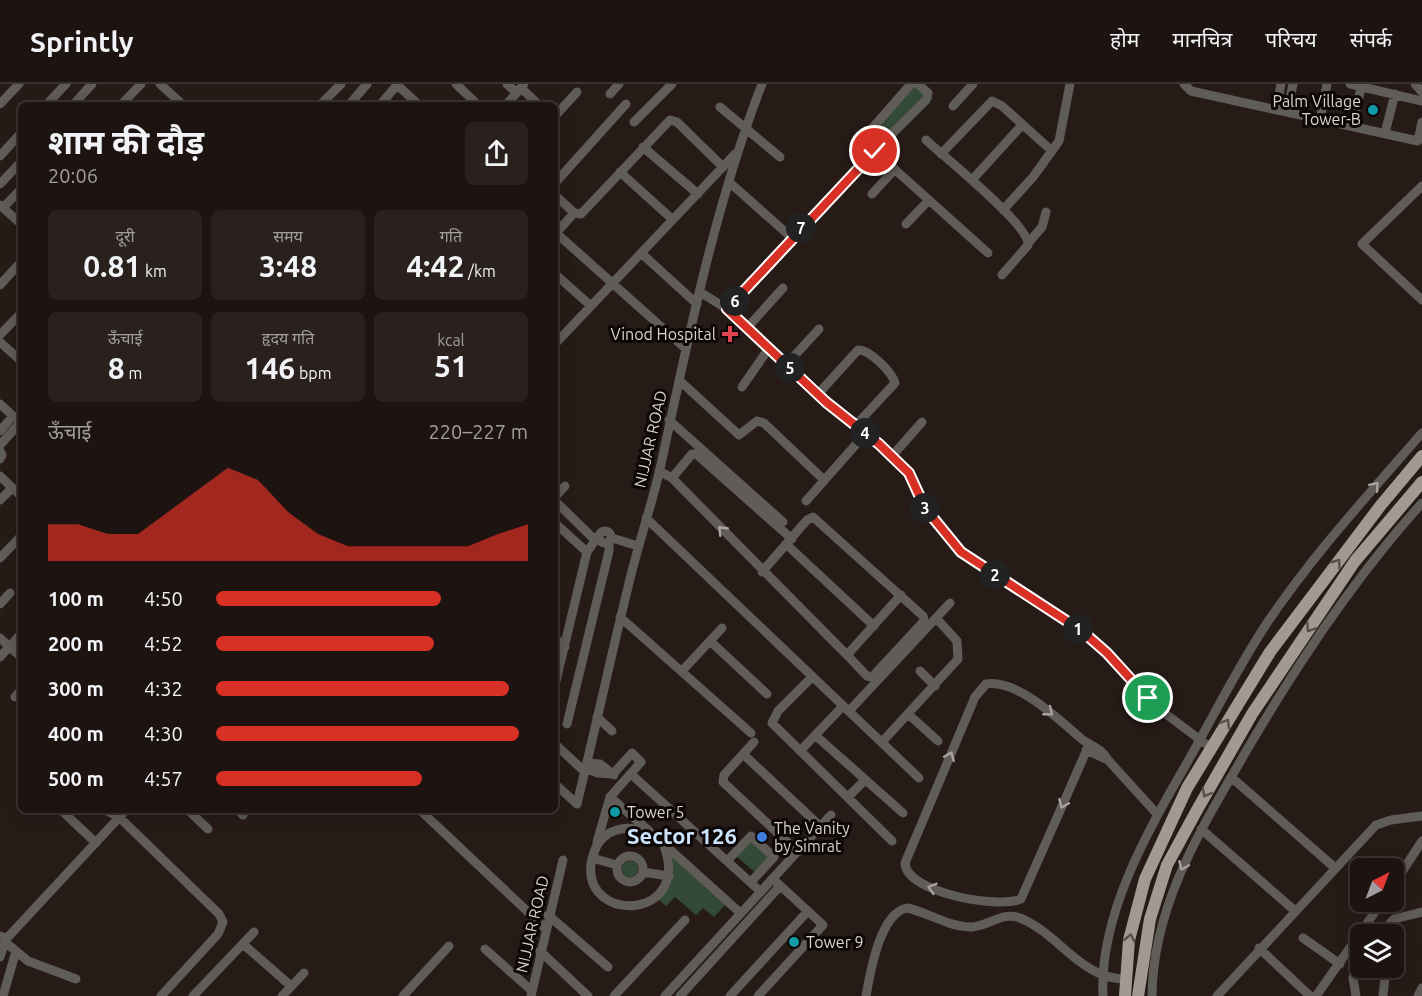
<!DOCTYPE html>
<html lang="hi">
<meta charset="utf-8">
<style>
:root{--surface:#1d1411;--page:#2a211f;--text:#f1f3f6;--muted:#a09e9f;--line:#3b3331;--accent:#d93025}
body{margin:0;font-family:Ubuntu,"Noto Sans Devanagari",sans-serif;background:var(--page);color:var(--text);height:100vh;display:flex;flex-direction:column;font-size:22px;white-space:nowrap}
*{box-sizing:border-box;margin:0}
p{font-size:20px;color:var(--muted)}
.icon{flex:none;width:33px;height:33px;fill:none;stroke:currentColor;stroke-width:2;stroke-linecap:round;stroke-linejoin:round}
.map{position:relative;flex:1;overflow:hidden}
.drawer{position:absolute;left:18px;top:18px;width:540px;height:711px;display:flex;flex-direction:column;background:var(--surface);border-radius:9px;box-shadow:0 3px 15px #0003,0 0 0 2px var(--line)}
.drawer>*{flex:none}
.needle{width:39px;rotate:42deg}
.tools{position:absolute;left:1350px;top:774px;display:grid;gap:12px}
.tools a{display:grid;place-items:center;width:54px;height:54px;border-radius:9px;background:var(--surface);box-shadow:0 3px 15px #0003,0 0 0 2px var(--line);font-size:30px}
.pin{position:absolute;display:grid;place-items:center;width:51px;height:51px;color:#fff;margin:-26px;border:3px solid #fff;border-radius:50%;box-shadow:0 2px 6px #0007}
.km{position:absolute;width:30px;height:30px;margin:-15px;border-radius:50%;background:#222;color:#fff;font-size:16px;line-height:30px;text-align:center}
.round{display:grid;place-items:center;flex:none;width:63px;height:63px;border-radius:9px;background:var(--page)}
.headline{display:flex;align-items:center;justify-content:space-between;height:102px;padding:0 30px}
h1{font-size:33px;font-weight:700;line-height:45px}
.metrics{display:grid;grid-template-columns:repeat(3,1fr);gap:9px;height:102px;padding:6px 30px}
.metrics div{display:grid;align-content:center;border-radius:9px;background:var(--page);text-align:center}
.metrics b{font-size:30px;font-weight:700}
.metrics small{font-size:16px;font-weight:400}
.metrics p{font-size:16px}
.chart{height:168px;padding:12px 30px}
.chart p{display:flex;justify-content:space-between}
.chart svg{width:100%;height:108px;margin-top:6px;fill:var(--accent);opacity:.7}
ul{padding:0 30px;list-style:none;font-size:20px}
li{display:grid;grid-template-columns:96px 72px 1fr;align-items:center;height:45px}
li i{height:15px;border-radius:8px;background:var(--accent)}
header{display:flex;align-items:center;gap:36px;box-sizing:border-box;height:84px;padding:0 30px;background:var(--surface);border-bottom:2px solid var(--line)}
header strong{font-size:28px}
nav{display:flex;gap:33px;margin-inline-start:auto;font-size:21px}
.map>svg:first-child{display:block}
.park{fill:#334b36}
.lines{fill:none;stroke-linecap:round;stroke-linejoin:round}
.minor{stroke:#605c57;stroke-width:9}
.major{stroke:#a29a90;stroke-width:12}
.oneway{stroke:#aaa3a0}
.oneway2{stroke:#57504b}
.route-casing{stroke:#fff;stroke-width:12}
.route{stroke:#d93025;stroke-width:8}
.culture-dot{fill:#0f9aa8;stroke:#0c0706;stroke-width:2}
.health-dot{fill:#e0444e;stroke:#0c0706;stroke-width:2}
.shop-dot{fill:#3f7fe0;stroke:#0c0706;stroke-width:2}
.labels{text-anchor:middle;stroke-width:6;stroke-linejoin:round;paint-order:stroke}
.poi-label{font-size:16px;fill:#dbd3d0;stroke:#0c0706;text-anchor:start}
.street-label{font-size:16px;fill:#dbd3d0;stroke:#0c0706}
.district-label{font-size:22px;font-weight:bold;fill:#cce4fb;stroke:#0c0706}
</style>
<header>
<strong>Sprintly</strong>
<nav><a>होम</a><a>मानचित्र</a><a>परिचय</a><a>संपर्क</a></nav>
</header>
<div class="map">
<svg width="1422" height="912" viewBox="0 0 1422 912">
<rect width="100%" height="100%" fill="#271b17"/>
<path class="park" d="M916 0 933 14 881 68 870 56 877 43Z
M751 752 774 773 758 791 734 770Z
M672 773 725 821 714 833 703 824 696 831 675 813 666 822 657 814 671 797Z
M622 785a8 8 0 1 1 16 0a8 8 0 1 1-16 0Z"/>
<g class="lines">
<path class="minor" d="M160 0 183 21
M396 0 419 21
M456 0 478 21
M507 0 517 9
M911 0 862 56 988 169
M1184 0 1191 7 1418 57 1422 38
M1350 0 1422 17
M1415 0 1422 8
M521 4 539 21
M610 10 619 0
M0 20 19 0
M46 21 66 0
M73 21 92 0
M121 21 141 0
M320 21 341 0
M349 21 367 0
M380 21 397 1
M506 21 524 0
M953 22 973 0
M720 23 780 73
M1276 26 1281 0
M1287 28 1293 0
M555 32 577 8
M1320 36 1327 0
M634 38 672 0
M1352 42 1362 0
M1385 49 1395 10
M926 56C944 73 1031 142 1028 161L1002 191
M643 63 698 110
M941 70 992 17 1002 22 1052 67
M0 72 21 49
M620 88 672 135
M972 96 1022 41
M729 98 792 154
M555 99 626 20
M0 100 21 78
M1422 102 1362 160 1422 216
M872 110 895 85
M555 111 574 129 581 130 670 36 677 38 723 83
M0 121 21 140
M3 124 21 105
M1003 126 1033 93 1059 57 1070 0
M906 140 929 116
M555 148 686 265
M556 149 574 129
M1029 158 1042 143 1046 128
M641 169 697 220
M555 190 591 222
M0 201 21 178
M700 208 727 225 818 310 879 360 909 389 925 424 961 468 1082 547 1107 569 1154 621 1211 664
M727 225 858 83 926 16 928 9 918 0
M747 244 783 204
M0 251 21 229
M0 258 21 277
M555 260 735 70
M786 281 819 245
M679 296 739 351 757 337 764 339 824 396
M742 303 769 264
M818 310 858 266C869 265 892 288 895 299L856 341
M0 320 21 339
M669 336 783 438
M0 347 13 332
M0 361 20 339
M0 367 2 371 0 375
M892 372 922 338
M659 387 672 394 847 571 901 511
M0 392 21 412
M672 394 692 370H696L792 455
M555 413 565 402
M0 416 12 404
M555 417 594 455
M806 417 866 349
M646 434 919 694
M555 439 587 468
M599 453a6 6 0 1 1 12 0a6 6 0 1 1-12 0Z
M612 454 638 462
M787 461 874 542
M0 474 21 452
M762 488 807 436 813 433 923 532 924 537 872 593 867 592 847 571
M0 520 10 509
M620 533 751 649
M0 554 21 573
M555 554 565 563
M710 557 767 610
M0 573 21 550
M682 587 722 544
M920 587 935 602
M812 593 778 627 772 639 892 757
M555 601 587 468 599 451
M15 613 21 606
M849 627 950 519
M908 630 938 657
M597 633 612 647
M567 640 609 467V458
M815 651 903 729
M754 658 724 691 723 698 798 768
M882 658 958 575 957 557 936 534
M555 660 585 688
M1089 661 1021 815C999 825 906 809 905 779L975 613 986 600C1018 595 1059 636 1083 656 1093 663 1102 665 1108 676L1157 730
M1086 666 1108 676
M800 667 843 622
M743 670 821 743
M587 679 600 680 614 691
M586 685 598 689 613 690 632 669 641 678 610 713 597 758
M631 690 761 808
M1231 693 1334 783
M555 700 577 720C595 646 611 572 629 499 638 461 651 423 660 385 688 256 714 124 762 0
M610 713 649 747
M848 713 865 696
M61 726 96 759
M105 726 119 733 219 830 223 838 218 850 161 912
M188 726 208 745
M238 726 243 731
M420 726 545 844
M1201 745 1294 826
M653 750C637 743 620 741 605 752 596 759 593 769 591 780 584 841 694 836 663 759
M666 762 737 826
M617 785a13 13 0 1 1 26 0a13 13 0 1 1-26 0Z
M592 774 617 781
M727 777 751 752 774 773 751 798
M643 788 669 792
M1394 800 1422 757
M548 831 608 883
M1380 850 1394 835 1422 828
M0 852 6 854 9 852 126 726
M1303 854 1340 880
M5 858 28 877 76 895
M243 860 291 902
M1394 861 1401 859
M1259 864 1310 912
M485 865 532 907
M540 867 588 912
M0 873 6 855
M3 912 16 867
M193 912 254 848
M282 912 304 889
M403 912 449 862
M531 912 563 776
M614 912 685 836
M665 912 831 731
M680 912 780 802
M730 912 808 827
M758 912 823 841 773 795
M866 912C870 889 880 829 907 824 930 829 948 843 972 843 989 842 1003 827 1020 834 1052 847 1072 879 1103 891 1110 894 1119 894 1126 896
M1103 912C1099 833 1146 750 1184 684 1211 637 1235 588 1265 542 1311 473 1368 411 1422 349
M1152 912C1153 819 1203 742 1248 664 1299 577 1355 493 1422 419
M1217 912 1376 741 1391 736 1422 732
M1316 912 1382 818
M1356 912 1353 894 1360 867
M1383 912 1386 884
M1418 912 1422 904"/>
<path class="major" d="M1125 912 1129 856 1145 795 1187 704 1270 568 1381 421 1422 372
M1138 912 1150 835 1167 781 1197 726 1252 630 1355 477 1422 398"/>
</g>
<defs><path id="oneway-chevron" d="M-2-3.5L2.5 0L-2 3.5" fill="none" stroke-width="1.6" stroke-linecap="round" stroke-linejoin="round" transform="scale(1.5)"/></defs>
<g class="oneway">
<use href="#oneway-chevron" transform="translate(1375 402) rotate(-49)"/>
<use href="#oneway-chevron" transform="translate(722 446) rotate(-134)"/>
<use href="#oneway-chevron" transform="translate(1049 628) rotate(39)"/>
<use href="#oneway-chevron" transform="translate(950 672) rotate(-67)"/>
<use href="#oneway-chevron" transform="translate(1063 720) rotate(113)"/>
<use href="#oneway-chevron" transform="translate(1183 782) rotate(113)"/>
<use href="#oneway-chevron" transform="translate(932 804) rotate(-163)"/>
</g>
<g class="oneway2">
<use href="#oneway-chevron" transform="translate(1337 479) rotate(-53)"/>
<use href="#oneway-chevron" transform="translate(1310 544) rotate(124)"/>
<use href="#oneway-chevron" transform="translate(1226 639) rotate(-59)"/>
<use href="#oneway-chevron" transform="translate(1206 709) rotate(119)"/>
<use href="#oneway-chevron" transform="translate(1130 854) rotate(-79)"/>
</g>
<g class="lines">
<g class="route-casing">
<path id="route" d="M875 67 727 225 826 318 879 360 909 389 925 424 961 468 1082 547 1107 569 1148 614"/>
</g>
<use href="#route" class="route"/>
</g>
<g class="culture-dot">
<circle cx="1373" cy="26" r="6"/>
<circle cx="615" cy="728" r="6"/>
<circle cx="794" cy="858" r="6"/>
</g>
<path class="health-dot" d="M727 241h6v6h6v6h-6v6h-6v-6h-6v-6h6z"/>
<circle class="shop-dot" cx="762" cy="753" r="6"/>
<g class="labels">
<g class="poi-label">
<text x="1361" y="23" text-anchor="end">Palm Village<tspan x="1361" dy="18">Tower-B</tspan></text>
<text x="716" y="256" text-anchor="end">Vinod Hospital</text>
<text x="627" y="734">Tower 5</text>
<text x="774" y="750">The Vanity<tspan x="774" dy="18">by Simrat</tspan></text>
<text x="806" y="864">Tower 9</text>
</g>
<g class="street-label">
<text transform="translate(650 355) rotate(-77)" y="6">NIJJAR ROAD</text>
<text transform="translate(532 840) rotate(-77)" y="6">NIJJAR ROAD</text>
</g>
<g class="district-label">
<text x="682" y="760">Sector 126</text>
</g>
</g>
</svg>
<div class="tools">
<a><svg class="needle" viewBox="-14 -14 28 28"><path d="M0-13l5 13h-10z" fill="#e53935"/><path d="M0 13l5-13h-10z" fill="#a09e9f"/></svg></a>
<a><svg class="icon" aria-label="layers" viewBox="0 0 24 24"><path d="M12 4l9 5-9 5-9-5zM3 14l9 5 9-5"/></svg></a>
</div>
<div class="pin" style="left:1148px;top:614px;background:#1e9e55"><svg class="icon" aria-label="arrive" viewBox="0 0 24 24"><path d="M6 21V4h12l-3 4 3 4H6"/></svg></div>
<div class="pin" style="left:875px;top:67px;background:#d93025"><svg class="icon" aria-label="check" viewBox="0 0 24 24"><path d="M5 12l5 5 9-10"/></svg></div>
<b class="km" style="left:1078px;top:545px">1</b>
<b class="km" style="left:995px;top:491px">2</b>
<b class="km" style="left:925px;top:424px">3</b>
<b class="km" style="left:865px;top:349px">4</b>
<b class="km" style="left:790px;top:284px">5</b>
<b class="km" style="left:735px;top:217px">6</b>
<b class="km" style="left:801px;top:144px">7</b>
<section class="drawer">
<div class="headline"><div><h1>शाम की दौड़</h1><p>20:06</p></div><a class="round"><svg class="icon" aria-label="share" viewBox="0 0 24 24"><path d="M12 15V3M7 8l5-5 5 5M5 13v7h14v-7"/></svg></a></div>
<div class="metrics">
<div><p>दूरी</p><b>0.81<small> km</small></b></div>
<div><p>समय</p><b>3:48</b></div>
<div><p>गति</p><b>4:42<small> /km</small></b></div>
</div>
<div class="metrics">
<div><p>ऊँचाई</p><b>8<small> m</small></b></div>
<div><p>हृदय गति</p><b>146<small> bpm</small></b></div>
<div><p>kcal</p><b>51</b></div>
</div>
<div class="chart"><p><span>ऊँचाई</span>220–227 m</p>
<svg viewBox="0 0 160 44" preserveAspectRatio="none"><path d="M0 44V29L10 29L20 33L30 33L40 24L50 15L60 6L70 11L80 24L90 33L100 38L110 38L120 38L130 38L140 38L150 33L160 29V44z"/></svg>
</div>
<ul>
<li><b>100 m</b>4:50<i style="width:72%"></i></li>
<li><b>200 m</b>4:52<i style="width:70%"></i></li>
<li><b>300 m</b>4:32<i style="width:94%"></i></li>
<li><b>400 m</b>4:30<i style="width:97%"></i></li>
<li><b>500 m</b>4:57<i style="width:66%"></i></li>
</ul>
</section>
</div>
